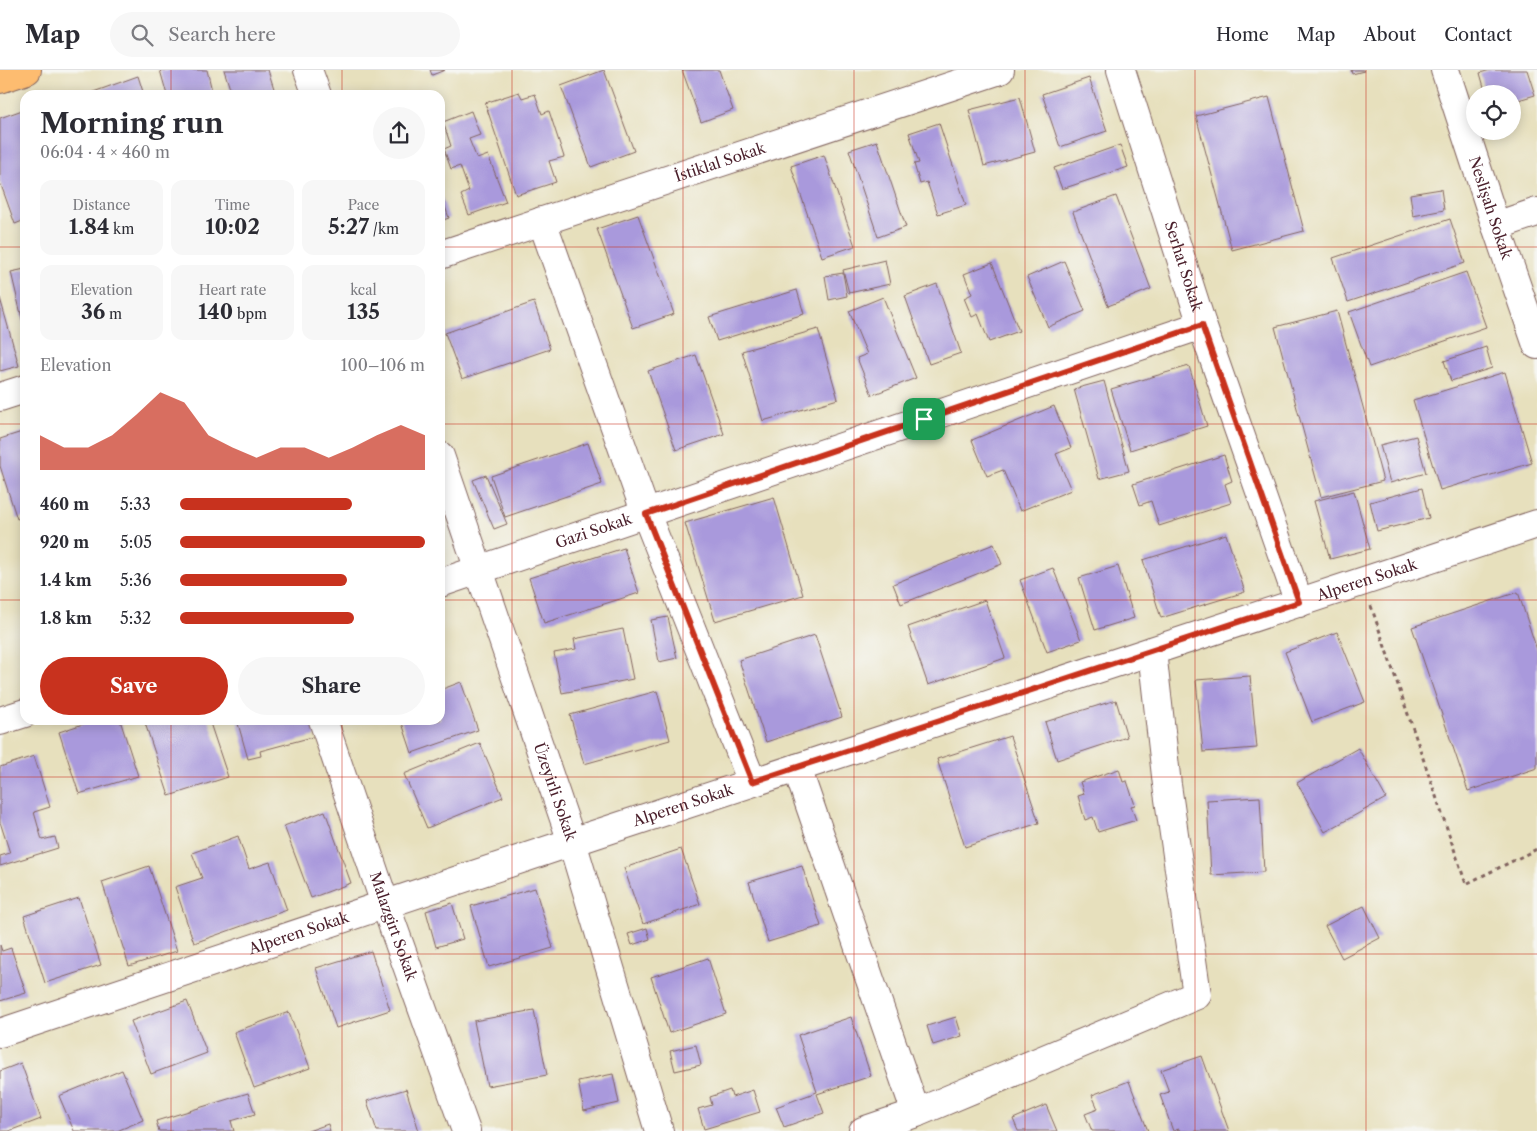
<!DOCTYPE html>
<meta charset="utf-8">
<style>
:root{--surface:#fff;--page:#f7f7f7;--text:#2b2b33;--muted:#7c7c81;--line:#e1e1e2;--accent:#c8321e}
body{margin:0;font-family:"Libre Caslon Text",serif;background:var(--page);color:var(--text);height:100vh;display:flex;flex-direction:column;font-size:19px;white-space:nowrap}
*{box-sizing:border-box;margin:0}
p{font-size:16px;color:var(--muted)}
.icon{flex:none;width:28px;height:28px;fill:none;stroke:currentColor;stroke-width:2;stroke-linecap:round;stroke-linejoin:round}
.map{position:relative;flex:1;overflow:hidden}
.details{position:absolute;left:20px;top:20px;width:425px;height:635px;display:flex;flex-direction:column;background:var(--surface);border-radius:15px;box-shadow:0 2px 12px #0003}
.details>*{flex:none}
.tools{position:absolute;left:1466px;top:15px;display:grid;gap:10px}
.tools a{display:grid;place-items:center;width:55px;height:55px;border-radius:50%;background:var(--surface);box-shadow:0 2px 12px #0003;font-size:25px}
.pin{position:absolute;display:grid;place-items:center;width:42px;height:42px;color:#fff;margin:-21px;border-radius:10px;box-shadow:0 2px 8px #0006}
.round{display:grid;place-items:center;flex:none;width:52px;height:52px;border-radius:26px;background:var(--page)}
.head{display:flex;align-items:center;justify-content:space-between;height:85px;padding:0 20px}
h1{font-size:28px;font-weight:700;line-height:38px}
.metrics{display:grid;grid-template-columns:repeat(3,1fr);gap:8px;height:85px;padding:5px 20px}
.metrics div{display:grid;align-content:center;border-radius:12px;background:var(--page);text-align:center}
.metrics b{font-size:21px;font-weight:700}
.metrics small{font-size:14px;font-weight:400}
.metrics p{font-size:14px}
.chart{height:140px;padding:10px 20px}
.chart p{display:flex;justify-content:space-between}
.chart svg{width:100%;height:90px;margin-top:5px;fill:var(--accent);opacity:.7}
.cta{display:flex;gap:10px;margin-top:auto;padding:10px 20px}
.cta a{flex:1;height:58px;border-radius:30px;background:var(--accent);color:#fff;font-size:20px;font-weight:700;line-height:58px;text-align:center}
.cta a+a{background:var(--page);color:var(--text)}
ul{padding:0 20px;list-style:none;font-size:16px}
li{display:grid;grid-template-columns:80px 60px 1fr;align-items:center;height:38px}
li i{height:12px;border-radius:6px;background:var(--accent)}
header{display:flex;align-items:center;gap:30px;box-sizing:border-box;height:70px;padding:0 25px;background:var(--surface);border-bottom:1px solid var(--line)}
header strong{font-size:24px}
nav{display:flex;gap:28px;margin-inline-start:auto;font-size:18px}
.search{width:350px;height:45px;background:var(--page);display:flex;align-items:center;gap:12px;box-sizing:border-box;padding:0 18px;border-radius:28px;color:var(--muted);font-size:19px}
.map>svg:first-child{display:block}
.building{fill:#a999dc}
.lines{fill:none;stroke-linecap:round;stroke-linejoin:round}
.minor-casing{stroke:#81635e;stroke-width:30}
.major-casing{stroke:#81635e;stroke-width:30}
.path{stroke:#81635e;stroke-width:3;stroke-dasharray:4 4;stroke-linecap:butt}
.minor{stroke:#fff;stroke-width:28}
.major{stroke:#fdbc70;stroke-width:28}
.route-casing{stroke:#fff;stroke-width:10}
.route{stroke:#c8321e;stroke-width:6}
.grid{fill:none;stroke:#c8321e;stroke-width:1;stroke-opacity:0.55}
.labels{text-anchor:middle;stroke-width:4;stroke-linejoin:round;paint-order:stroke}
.street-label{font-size:15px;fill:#4a1f2b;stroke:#f6f6f2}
</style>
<header>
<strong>Map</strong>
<div class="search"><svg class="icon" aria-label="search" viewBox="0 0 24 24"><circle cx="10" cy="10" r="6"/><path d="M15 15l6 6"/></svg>Search here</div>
<nav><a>Home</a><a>Map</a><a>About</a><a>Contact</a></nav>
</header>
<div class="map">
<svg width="1537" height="1061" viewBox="0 0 1537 1061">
<rect width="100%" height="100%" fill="#f6f6f2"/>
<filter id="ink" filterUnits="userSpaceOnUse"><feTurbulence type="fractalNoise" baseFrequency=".02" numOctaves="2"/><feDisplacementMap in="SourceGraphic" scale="10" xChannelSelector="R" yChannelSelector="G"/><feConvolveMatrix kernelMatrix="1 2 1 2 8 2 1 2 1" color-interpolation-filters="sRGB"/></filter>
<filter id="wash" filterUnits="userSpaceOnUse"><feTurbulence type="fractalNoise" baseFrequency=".0096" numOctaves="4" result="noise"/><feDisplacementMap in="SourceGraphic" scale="20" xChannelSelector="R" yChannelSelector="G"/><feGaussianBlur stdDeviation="1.12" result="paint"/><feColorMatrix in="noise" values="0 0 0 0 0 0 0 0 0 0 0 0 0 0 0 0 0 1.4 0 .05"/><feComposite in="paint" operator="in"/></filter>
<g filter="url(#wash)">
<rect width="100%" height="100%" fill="#e7e0bd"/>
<g id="blocks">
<path class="building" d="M160 0H207L213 25H167Z
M224 0H268L276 25H232Z
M430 0H445L432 5Z
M604 0 634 81 591 97 561 16Z
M682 0H719L733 40 701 52Z
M1351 0H1363L1364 1 1352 4Z
M1490 0H1527L1535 25 1512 32V24H1486L1480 3Z
M138 6 144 25H85Z
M1089 8 1107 61 1060 77 1042 24Z
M519 22 522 28 535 24 542 44 549 41 564 87 549 91 556 112 516 125 485 33Z
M1020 27 1035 82 984 96 969 40Z
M1269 27 1304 161 1232 180 1196 46Z
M25 39V150L15 154 0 112V48Z
M471 41 480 65 469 69 477 89 488 85 506 132 469 145 461 125 469 121 460 96 451 99 444 79 451 76 443 52Z
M939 53 966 135 938 144 927 112 920 114 914 94 919 93 909 63Z
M877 71 906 157 878 167 849 80Z
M1120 75 1128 97 1062 119 1054 98Z
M824 85 855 176 822 187 791 96Z
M1441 119 1444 140 1413 146 1410 124Z
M440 122 449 148 440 151Z
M1116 126 1151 219 1108 236 1073 142Z
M638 145 674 244 633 258 597 159Z
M1450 149 1465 193 1348 232 1333 188Z
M885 190 890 214 849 223 843 200Z
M1064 191 1085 241 1048 257 1027 207Z
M992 193 1019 261 989 272 978 244 972 247 964 228 972 224 964 204Z
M25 199V257H24L11 202Z
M1466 202 1486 257 1369 297 1349 242Z
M843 203 847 226 829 230 825 206Z
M937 214 961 283 929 294 905 226Z
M797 220 804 244 717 271 709 247Z
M883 227 916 308 872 325 857 288 867 284 849 241Z
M0 228 19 296 0 301Z
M534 232 550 279 462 309 445 263Z
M1337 241 1383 411 1321 427 1275 257Z
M818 259 838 329 763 351 742 281Z
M1486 277 1492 298 1451 311 1444 291Z
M696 285 724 364 676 380 648 301Z
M1189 296 1207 356 1130 380 1111 319Z
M1505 302 1532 393 1440 420 1413 330Z
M1104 311 1129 401 1099 409 1074 319Z
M1054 336 1071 378 1056 384 1071 420 1020 441 1003 400 987 406 972 370Z
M25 361V446L17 449 0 396V369Z
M1416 366 1426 403 1390 413 1380 375Z
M588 373 602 414 505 447 491 406Z
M1224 385 1232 411 1225 414 1231 433 1159 456 1151 431 1140 435 1133 414Z
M486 405 507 454 494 459 473 410Z
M1422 418 1429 448 1377 461 1370 432Z
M1354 421 1370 479 1330 489 1314 431Z
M774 427 803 525 715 551 685 453Z
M1226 464 1245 522 1161 548 1143 490Z
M994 474 1002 494 901 534 893 514Z
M624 478 639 523 544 553 529 508Z
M1118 496 1134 548 1095 560 1079 508Z
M1053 498 1081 570 1047 582 1020 510Z
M1518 522 1537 580V698L1468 721 1412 557Z
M985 530 1005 588 928 615 908 557Z
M668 547 677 588 659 592 651 550Z
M623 559 633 609 562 623 554 583 576 579 574 569Z
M1337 562 1365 632 1312 652 1285 582Z
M815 565 842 647 766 672 739 590Z
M1250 606 1257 678 1203 682 1196 610Z
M461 612 478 660 412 683 401 650H440V620Z
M657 621 670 670 584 694 570 645Z
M1116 630 1127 667 1057 690 1045 652Z
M95 650H120L138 706 79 724 59 662Z
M144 650H209L228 707 169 726Z
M237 650H312L316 666 260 681 261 686 248 689Z
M1010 666 1039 753 965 777 937 689Z
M480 673 503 727 427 758 404 704Z
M1358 678 1386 728 1325 762 1297 713Z
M34 686 50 737 34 742 42 770 55 767 58 778 0 796V786L10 783 0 752V697Z
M1119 699 1123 712 1127 711 1135 735 1131 736 1136 750 1098 762 1093 747 1085 750 1078 726 1084 724 1080 712Z
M1260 727 1264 802 1211 805 1207 730Z
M325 741 351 813 311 828 284 756Z
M238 766 249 799 270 792 287 840 194 873 175 817 202 808 192 783Z
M681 779 700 834 643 854 624 798Z
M149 796 177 881 129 896 102 812Z
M802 796 821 856 768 872 749 812Z
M535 818 553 878 489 897 471 836Z
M79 828 101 895 45 913 24 846Z
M452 833 463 869 436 877 426 841Z
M1364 836 1380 868 1342 888 1325 856Z
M647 858 650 869 632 875 628 864Z
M0 875 2 881 11 878 26 923 0 931Z
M371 881 390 940 336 958 316 898Z
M708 888 726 944 669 963 651 907Z
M187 931 207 983 151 1004 131 951Z
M534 940 547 1005 487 1016 474 951Z
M289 942 310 998 254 1018 234 962Z
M851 947 871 1006 817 1024 824 1043 784 1057 776 1037 817 1022 798 965Z
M956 947 962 966 933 975 927 956Z
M696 975 701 995 675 1001 670 981Z
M1202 986 1229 1061H1180L1179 1059 1173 1061 1160 1025 1169 1022 1161 1000Z
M21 993 41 1049 9 1061H0V1001Z
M122 1000 143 1050 117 1061H74L59 1026Z
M613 1004 619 1033 584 1041 578 1011Z
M1129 1011 1148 1061H1092L1085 1044 1098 1039 1092 1025Z
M406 1019 419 1061H377L367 1031Z
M730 1020 732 1027 753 1020 760 1042 704 1059 698 1039 712 1035 710 1027Z
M248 1023 255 1044 231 1051 234 1061H159L156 1051Z
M1046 1035 1057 1061H1018L1013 1049Z
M328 1054 330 1061H308Z"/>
</g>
</g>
<g filter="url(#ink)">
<use href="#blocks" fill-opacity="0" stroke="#81635e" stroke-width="1"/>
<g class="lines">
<g class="minor-casing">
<g id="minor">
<path d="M308 0 317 25"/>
<path id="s1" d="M1121 0 1202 255 1299 533"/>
<path id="s2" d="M1445 0 1496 156 1537 275"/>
<path d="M542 151 646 444 752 712"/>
<path d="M1496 156 1537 142"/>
<path id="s3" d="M440 185 1000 0"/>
<path d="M0 327 25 319"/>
<path id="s4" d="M440 386 572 772 659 1061"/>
<path id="s5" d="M440 513 1202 255"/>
<path id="s6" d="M323 650 385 834 466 1061"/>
<path d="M0 651 25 643"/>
<path d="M797 698 916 1043 1197 925 1167 715 1152 581"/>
<path id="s7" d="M0 963 572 772 1537 454"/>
<path d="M863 1061 916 1043"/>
</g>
</g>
<g class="major-casing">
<path id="major" d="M0 9 27 0"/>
</g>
<path class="path" d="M1371 536 1466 814 1537 779"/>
<use href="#minor" class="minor"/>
<use href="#major" class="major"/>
</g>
</g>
<g class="lines" filter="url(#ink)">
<g class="route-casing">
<path id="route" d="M1202 255 1299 532 752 712 646 444Z"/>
</g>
<use href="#route" class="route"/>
</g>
<path class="grid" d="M171 0V25M342 0V25M512 0V1061M683 0V1061M854 0V1061M1025 0V1061M1195 0V1061M1366 0V1061M0 177H25M440 177H1537M0 354H25M440 354H1537M0 530H25M440 530H1537M171 650V1061M342 650V1061M0 707H1537M0 884H1537"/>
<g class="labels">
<g class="street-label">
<text dy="5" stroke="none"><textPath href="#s3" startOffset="295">İstiklal Sokak</textPath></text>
<text dy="5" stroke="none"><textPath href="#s2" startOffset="145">Neslişah Sokak</textPath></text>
<text dy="5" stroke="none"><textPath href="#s1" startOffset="206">Serhat Sokak</textPath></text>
<text dy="5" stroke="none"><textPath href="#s5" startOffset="162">Gazi Sokak</textPath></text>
<text dy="5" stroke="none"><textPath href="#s7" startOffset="1440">Alperen Sokak</textPath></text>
<text dy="5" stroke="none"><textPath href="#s4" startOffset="355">Üzeyirli Sokak</textPath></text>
<text dy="5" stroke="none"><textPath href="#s7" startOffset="720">Alperen Sokak</textPath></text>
<text dy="5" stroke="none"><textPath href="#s6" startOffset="218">Malazgirt Sokak</textPath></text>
<text dy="5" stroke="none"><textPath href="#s7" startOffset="315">Alperen Sokak</textPath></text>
</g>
</g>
</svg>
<div class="tools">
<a><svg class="icon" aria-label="locate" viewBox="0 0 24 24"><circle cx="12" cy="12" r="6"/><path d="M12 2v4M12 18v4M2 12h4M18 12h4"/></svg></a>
</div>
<div class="pin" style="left:924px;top:349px;background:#1e9e55"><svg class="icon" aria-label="arrive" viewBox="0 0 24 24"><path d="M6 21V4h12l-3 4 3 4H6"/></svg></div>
<section class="details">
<div class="head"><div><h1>Morning run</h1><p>06:04 · 4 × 460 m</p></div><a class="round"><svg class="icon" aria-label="share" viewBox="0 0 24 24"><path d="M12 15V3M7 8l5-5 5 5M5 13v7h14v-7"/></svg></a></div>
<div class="metrics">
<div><p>Distance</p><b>1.84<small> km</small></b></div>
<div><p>Time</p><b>10:02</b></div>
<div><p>Pace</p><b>5:27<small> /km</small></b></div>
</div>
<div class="metrics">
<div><p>Elevation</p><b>36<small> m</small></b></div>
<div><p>Heart rate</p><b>140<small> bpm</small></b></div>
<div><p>kcal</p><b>135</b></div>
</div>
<div class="chart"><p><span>Elevation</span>100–106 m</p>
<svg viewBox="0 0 160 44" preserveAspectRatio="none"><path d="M0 44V27L10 33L20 33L30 27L40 17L50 6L60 11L70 27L80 33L90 38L100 33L110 33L120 38L130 33L140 27L150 22L160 27V44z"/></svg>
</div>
<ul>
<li><b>460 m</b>5:33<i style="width:70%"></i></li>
<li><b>920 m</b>5:05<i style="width:100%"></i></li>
<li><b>1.4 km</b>5:36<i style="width:68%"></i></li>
<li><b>1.8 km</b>5:32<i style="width:71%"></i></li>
</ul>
<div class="cta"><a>Save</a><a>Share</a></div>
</section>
</div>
